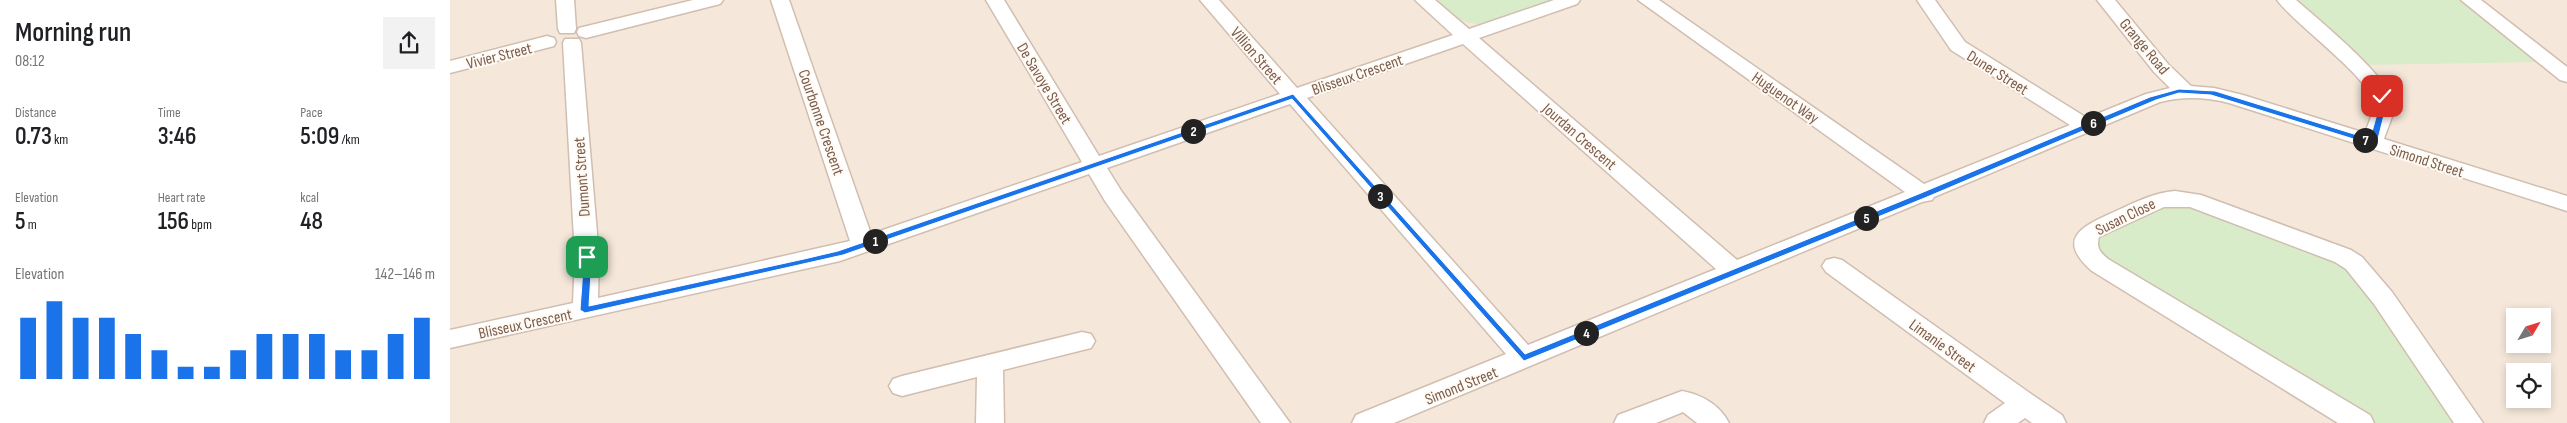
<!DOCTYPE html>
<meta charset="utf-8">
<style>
:root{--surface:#fff;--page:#f2f2f2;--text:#202124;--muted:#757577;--accent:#1a73e8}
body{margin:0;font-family:"Sofia Sans Condensed",sans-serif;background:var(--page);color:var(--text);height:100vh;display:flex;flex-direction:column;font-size:19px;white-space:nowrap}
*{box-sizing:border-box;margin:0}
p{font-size:16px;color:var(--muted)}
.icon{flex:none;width:28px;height:28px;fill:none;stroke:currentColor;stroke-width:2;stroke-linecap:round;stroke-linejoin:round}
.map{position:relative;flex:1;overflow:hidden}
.drawer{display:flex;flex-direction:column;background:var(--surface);width:450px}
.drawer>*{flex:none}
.needle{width:32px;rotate:52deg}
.controls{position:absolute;left:2056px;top:308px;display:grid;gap:10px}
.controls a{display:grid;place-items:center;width:45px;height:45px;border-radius:0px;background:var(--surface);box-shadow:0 2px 8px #0003;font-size:25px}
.pin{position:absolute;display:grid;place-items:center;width:42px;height:42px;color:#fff;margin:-21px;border-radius:10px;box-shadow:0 2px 8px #0006}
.km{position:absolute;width:25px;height:25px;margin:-12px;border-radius:50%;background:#222;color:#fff;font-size:14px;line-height:25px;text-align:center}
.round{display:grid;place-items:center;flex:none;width:52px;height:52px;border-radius:0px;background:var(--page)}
.headline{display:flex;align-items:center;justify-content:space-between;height:85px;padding:0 15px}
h1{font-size:28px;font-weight:600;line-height:38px}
.stats{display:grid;grid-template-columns:repeat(3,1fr);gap:8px;height:85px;padding:5px 15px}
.stats div{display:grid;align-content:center}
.stats b{font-size:25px;font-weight:600}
.stats small{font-size:14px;font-weight:400}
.stats p{font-size:14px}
.chart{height:140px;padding:10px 15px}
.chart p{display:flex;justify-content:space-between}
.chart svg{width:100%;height:90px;margin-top:5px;stroke:var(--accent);stroke-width:6}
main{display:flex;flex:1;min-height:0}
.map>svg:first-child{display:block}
.residential{fill:#f5e8da;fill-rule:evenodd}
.green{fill:#d8ecc9}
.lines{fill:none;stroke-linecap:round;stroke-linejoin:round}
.minor-casing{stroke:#d1beb0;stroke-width:3}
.minor{fill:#fff;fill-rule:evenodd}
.route{fill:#1a73e8;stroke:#fff}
.labels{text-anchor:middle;stroke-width:4;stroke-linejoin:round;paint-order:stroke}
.street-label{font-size:16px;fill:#7a5c4d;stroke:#fffaf3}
</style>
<main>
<section class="drawer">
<div class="headline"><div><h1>Morning run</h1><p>08:12</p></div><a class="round"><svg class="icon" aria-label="share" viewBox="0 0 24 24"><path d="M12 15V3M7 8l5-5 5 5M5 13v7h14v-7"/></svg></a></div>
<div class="stats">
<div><p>Distance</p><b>0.73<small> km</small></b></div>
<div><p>Time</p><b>3:46</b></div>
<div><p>Pace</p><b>5:09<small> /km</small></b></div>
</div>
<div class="stats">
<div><p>Elevation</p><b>5<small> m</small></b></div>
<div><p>Heart rate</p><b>156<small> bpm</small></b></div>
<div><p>kcal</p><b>48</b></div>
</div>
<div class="chart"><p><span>Elevation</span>142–146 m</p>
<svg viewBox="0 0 160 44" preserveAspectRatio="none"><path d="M5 44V14M15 44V6M25 44V14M35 44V14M45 44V22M55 44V30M65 44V38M75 44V38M85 44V30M95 44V22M105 44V22M115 44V22M125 44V30M135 44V30M145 44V22M155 44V14"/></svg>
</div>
</section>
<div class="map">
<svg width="2117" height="423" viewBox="0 0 2117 423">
<rect width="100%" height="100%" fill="#fdf6ec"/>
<path class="residential" d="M0 0H2117V423H0ZM2065 316H2092V344H2065ZM2065 371H2092V399H2065Z"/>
<path class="green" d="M985 0H1104L1038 23C1014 27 1002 15 985 0Z
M1849 0H2013L2091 62 1917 65Z
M1736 205 1876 254 1902 270 2006 423H1920L1652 259 1646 241 1649 236 1712 206Z"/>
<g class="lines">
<g class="minor-casing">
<path id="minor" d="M106 0H124L126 29 124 33H110L108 29Z
M243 0H273L270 4 136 38 129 36 127 32 129 28Z
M321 0H339L421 234 632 162 536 0H554L649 156 830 94 750 0H769L847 88 1003 35 965 0H985L1019 29 1104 0H1130L1127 4 1029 38 1287 260 1455 192 1188 0H1209L1474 184 1620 125 1501 50 1467 0H1485L1515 42 1637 118 1696 94 1720 88 1704 72 1647 0H1665L1718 64 1741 86 1764 88 1793 95 1915 133C1918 124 1924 113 1923 103 1921 78 1844 24 1827 0H1846C1869 20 1936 75 1943 101 1946 113 1937 128 1934 139L2117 196V211L1779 103C1756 97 1733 96 1710 102L1484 197 1482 200 1472 202 944 423H902L906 415 1056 354 840 104 657 168 672 192 840 423H811L655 201 639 174 390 261 0 348V330L123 303 125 257 113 43 115 39H129L131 43 149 257 148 298 400 241ZM1013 44 1266 269 1078 345 857 98Z
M2011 0H2031L2117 67V82L2110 80Z
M97 36 104 38 106 42 104 46 0 73V61Z
M1725 191 1751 195 1901 250 1912 257 1942 292 2033 423H2004L1924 304 1896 269 1885 262 1740 207H1714L1649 237C1646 248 1650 252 1658 259L1920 415 1924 423H1888L1642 271C1603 237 1636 225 1666 211 1686 202 1703 193 1725 191Z
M1384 258 1392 260 1584 396 1612 415 1616 423H1582L1575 418 1568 423H1534L1538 415 1555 403 1376 272 1372 266 1376 260Z
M632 332 641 334 645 341 641 348 553 370 554 423H526L527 377 452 396 443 393 439 386 443 379 452 376Z
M1232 391C1252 395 1269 404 1279 423H1247L1233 412 1206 423H1164L1168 415Z"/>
</g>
<use href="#minor" class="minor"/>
</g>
<path class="route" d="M1729 89 1765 91 1920 139 1930 103 1929 95H1934L1937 103 1927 143 1923 145 1761 95 1729 93 1706 100 1477 197 1074 361 842 99 393 255 135 313 130 310 134 255 142 257 139 306 354 259 388 251 843 94 1075 354 1471 193 1700 97Z"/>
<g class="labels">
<g class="street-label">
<text transform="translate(1695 46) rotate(50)" y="6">Grange Road</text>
<text transform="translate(49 55) rotate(-14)" y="6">Vivier Street</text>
<text transform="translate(807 55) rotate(49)" y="6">Villion Street</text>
<text transform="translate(1548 72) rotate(32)" y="6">Duner Street</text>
<text transform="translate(907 74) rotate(-19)" y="6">Blisseux Crescent</text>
<text transform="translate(595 83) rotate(59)" y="6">De Savoye Street</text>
<text transform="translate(1336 97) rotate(35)" y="6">Huguenot Way</text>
<text transform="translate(372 122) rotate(71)" y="6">Courbonne Crescent</text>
<text transform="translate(1130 136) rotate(41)" y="6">Jourdan Crescent</text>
<text transform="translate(1977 160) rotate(18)" y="6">Simond Street</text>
<text transform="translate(131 177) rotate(-94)" y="6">Dumont Street</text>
<text transform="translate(1675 216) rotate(-26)" y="6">Susan Close</text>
<text transform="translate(75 323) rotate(-12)" y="6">Blisseux Crescent</text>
<text transform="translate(1493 345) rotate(36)" y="6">Limanie Street</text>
<text transform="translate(1011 385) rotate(-22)" y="6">Simond Street</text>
</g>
</g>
</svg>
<div class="controls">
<a><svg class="needle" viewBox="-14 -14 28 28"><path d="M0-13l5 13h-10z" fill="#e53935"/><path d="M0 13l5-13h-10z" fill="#757577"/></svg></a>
<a><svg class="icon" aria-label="locate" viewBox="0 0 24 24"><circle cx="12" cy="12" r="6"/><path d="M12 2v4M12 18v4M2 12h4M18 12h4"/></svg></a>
</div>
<div class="pin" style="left:137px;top:257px;background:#1e9e55"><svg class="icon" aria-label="arrive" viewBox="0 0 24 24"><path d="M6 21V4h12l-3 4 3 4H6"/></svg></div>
<div class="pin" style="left:1932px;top:96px;background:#d93025"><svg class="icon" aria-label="check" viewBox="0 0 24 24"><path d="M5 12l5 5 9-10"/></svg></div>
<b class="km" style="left:425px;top:241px">1</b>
<b class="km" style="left:743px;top:131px">2</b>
<b class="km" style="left:930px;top:196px">3</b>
<b class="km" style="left:1136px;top:333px">4</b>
<b class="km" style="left:1416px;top:218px">5</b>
<b class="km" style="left:1643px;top:123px">6</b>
<b class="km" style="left:1915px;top:140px">7</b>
</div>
</main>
